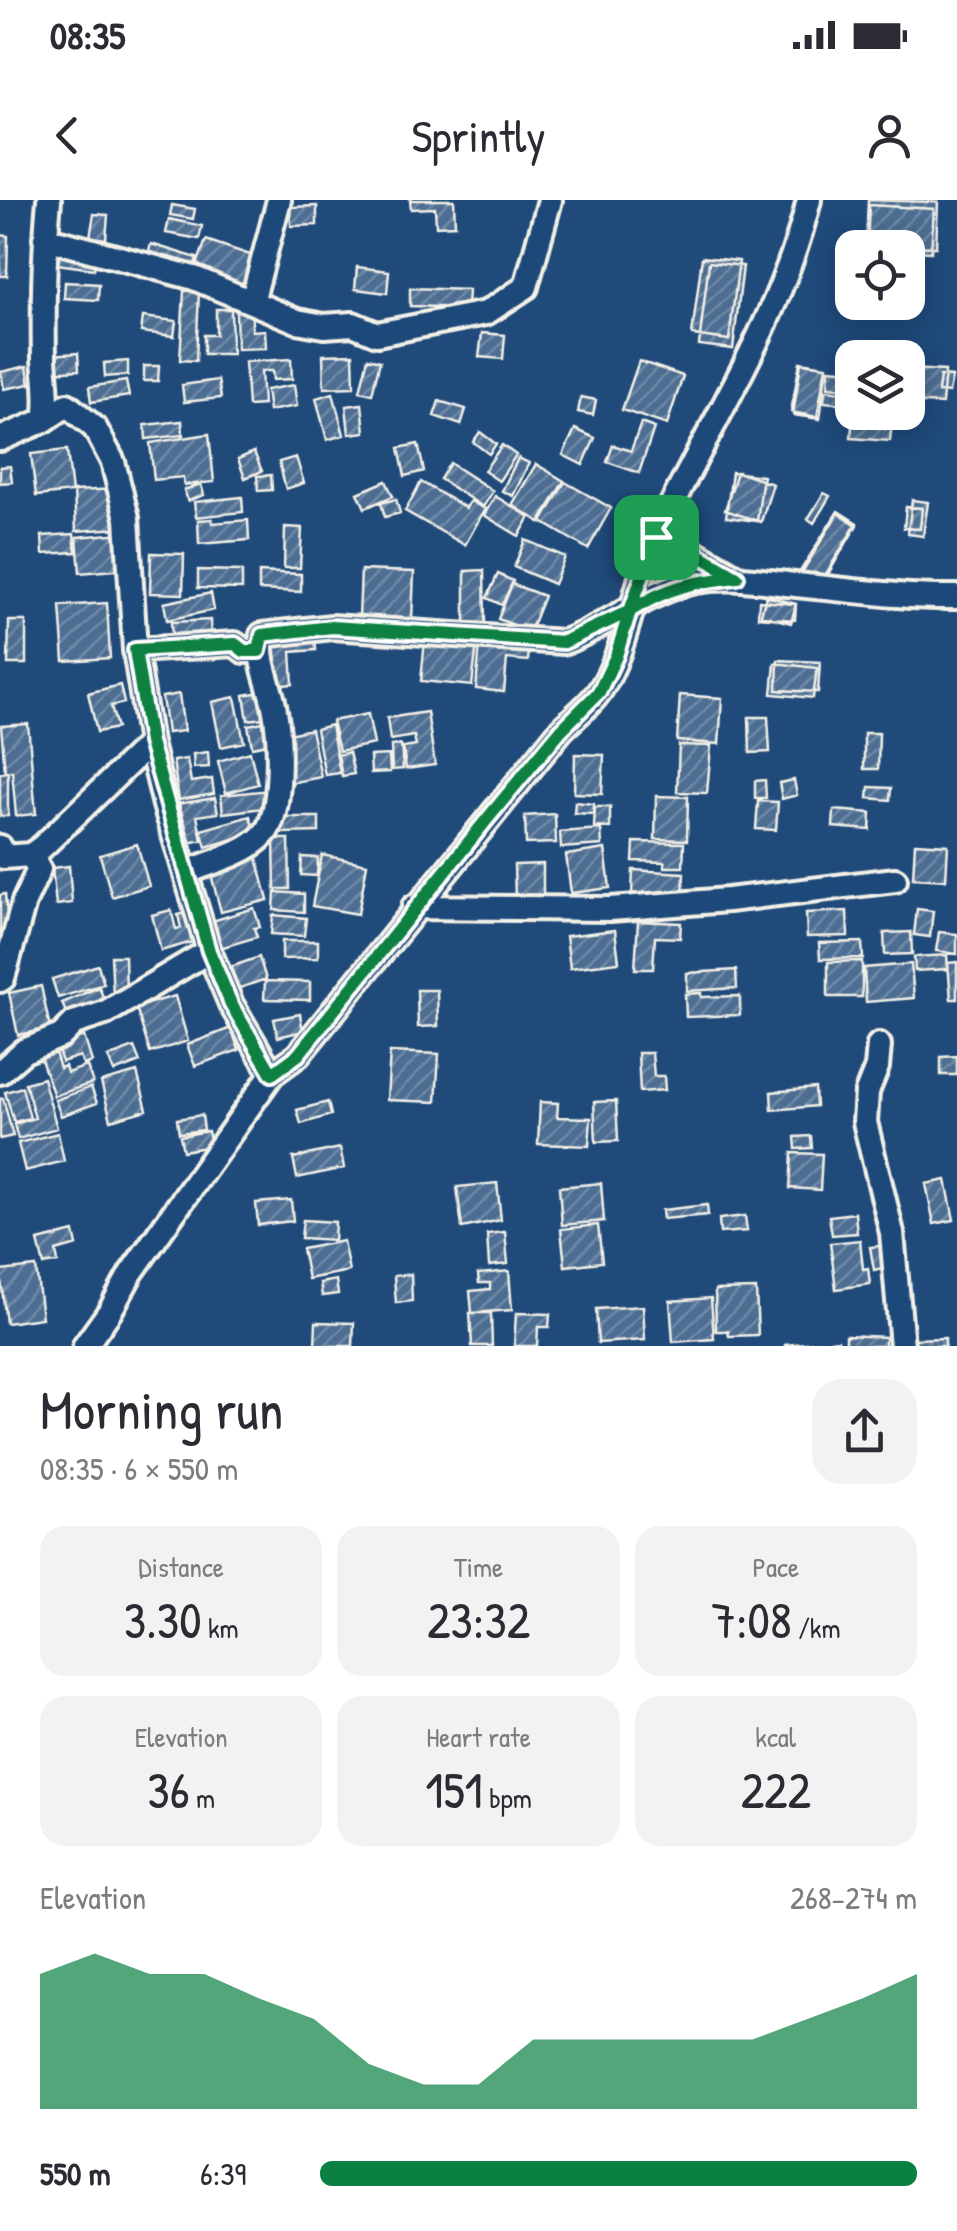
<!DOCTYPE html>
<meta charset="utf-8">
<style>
:root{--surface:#fff;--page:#f2f2f3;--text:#2b2b33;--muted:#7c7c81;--accent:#0b8043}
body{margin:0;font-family:"Patrick Hand",sans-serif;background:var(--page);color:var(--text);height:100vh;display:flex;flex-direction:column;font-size:38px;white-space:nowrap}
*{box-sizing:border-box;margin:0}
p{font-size:32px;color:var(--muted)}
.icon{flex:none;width:55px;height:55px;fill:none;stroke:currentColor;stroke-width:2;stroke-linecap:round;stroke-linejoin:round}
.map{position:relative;height:1146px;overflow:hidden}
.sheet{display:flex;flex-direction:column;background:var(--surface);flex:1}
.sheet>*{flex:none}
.buttons{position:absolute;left:835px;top:30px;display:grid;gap:20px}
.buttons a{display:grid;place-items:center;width:90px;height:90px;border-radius:20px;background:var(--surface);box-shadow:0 5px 25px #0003;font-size:50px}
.pin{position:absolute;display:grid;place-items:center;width:85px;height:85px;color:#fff;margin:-42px;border-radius:20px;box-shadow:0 5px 15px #0006}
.round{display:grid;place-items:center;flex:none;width:105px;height:105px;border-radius:30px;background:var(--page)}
.head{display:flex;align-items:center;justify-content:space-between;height:170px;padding:0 40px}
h1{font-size:55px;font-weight:600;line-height:75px}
.stats{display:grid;grid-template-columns:repeat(3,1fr);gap:15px;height:170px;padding:10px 40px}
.stats div{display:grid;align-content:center;border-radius:25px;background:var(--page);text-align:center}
.stats b{font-size:50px;font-weight:600}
.stats small{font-size:28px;font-weight:400}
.stats p{font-size:28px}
.chart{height:280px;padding:20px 40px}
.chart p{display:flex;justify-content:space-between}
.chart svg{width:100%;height:180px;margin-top:10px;fill:var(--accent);opacity:.7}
ul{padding:0 40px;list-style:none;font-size:32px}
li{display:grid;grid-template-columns:160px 120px 1fr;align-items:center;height:75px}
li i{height:25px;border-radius:12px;background:var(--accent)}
.status{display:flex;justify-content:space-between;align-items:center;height:70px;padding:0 50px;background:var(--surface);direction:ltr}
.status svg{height:28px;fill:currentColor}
header{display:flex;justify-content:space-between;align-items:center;height:130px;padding:0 40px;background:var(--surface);font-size:45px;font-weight:600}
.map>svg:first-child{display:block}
.building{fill:url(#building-hatch);stroke:#f4f1e8;stroke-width:2.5}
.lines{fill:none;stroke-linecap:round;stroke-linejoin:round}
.minor-casing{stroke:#f4f1e8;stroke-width:30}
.minor{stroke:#1f4a7a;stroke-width:22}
.route-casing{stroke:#fff;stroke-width:20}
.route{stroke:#0b8043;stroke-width:12}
</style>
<div class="status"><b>08:35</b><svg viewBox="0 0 49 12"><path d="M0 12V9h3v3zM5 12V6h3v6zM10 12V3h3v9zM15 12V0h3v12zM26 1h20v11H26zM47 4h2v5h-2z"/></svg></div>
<header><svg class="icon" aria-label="back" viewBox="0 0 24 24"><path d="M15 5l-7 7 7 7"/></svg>Sprintly<svg class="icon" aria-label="person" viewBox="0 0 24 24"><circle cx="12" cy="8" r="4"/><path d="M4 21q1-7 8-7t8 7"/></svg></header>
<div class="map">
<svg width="957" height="1146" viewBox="0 0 957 1146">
<defs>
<pattern id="building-hatch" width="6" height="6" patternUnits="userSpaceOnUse" patternTransform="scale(2.5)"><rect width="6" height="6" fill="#4d6e92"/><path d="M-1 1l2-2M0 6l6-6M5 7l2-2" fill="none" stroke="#708aa6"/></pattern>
</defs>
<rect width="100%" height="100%" fill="#1f4a7a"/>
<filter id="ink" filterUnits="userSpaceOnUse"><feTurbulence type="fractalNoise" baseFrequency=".01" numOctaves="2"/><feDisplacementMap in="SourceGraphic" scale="20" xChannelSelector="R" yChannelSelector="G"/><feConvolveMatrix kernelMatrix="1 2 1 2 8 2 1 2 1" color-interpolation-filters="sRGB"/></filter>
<g filter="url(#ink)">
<path class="building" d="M410 0H454L455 25 436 26 435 8 411 9Z
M868 0 938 2 936 47 866 44Z
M172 5 195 9 193 19 170 15Z
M869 5 934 9 931 52 908 51V48H867Z
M317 6V25L291 26 290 7Z
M94 14 108 15 106 39 90 37Z
M169 19 202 26 199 39 166 33Z
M0 35 8 36 7 76H0Z
M206 40 259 58 246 95 193 76Z
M151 44 197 58 193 72 147 58Z
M58 48 96 53 94 69 56 64Z
M702 57 739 61 729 140 692 135Z
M709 62 743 66 733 149 699 145Z
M357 67 389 71 387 93 355 89Z
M65 82 99 84 98 100 64 98Z
M410 88 468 90 467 108 410 106Z
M184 91H199L196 161 180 160Z
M216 109H231L232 154H204V135H216Z
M252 109V131L265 130 266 148 237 149 236 110Z
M143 117 176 121 174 136 141 132Z
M482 133 505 135 503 159 479 157Z
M78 153 79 170 50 172 49 155Z
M353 154 354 187 324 188 323 155Z
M368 158 380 161 372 194 360 191Z
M291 159 292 179 273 180 272 171H261L263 205 248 206 245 162Z
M128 161V175L105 177 104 163Z
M639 161 683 176 667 225 622 210Z
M800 162 826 166 817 217 791 212Z
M801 163 827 166 820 219 793 215Z
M27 166 30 184 4 189 1 172Z
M144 166H159L158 181H144Z
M829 169 852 171V189L828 187Z
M908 169 945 171 942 204 908 202Z
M908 175 919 176 918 206H908Z
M940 176 952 177 949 193 938 192Z
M218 180 221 198 184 202 182 185Z
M126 181 129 196 91 202 89 187Z
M294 185 297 206 269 211 266 190Z
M825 190 852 193V205L824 202Z
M333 193 344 235 327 240 316 198Z
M581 197 596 200 593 215 578 212Z
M439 201 466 209 461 225 434 216Z
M362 204 365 232 349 234 346 206Z
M853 212H893L890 241 851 238Z
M869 212H887L885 229 867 226Z
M182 221 183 235 146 239 145 225Z
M641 223 654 228 639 273 607 262 613 245 631 251Z
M575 229 595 238 583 265 563 255Z
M480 232 496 244 489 254 473 242Z
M209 234 214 282 184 285 183 277 154 280 150 243Z
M418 244 424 271 405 276 399 248Z
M502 245 516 255 499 281 484 271Z
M67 250 72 292 36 296 31 254Z
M254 252 262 271 245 278 238 259Z
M296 257 304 283 286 289 279 262Z
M518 258 529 263 513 296 502 291Z
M450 263 493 291 483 307 440 279Z
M536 264 564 281 540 322 512 305Z
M10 266 12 282 0 283V267Z
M732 272 763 276 757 321 726 317Z
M737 272 773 284 761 322 725 310Z
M271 275 272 290 258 291 257 276Z
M386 281 393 296 365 308 358 293Z
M421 282 466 308 470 301 485 309 465 345 405 311Z
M565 282 611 308 588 349 542 322Z
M201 284 204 295 188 301 184 290Z
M118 289 120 328 76 331 74 291Z
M824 293 830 296 814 323 808 319Z
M495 296 530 317 519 336 484 315Z
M242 297 243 312 196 317 194 302Z
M396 299 400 313 385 317 381 303Z
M912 300 928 302 923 336 908 334Z
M906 307 922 308 920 329 904 328Z
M838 311 857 323 821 382 801 370Z
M838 313 857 325 821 386 801 374Z
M212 319V323L248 320 249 340 199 344 198 320Z
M285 327 302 328 300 368H284Z
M123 333 126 369 80 373 77 337Z
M74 334 76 352 43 354 42 336Z
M525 340 565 357 554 384 514 367Z
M151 353 184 354 183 394 150 393Z
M198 370 242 371V389L198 388Z
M361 370 414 372 412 420 359 418Z
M484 370 485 423H465V371Z
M259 372 301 374V392L259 390Z
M498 374 513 381 502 405 487 398Z
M512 384 544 396 530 431 498 419Z
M211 393 214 410 167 420 164 403Z
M766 396 796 404 791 423 761 415Z
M759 401 796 404 795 420 758 417Z
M107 403 110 458 64 461 60 406Z
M210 420 211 437 172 439 171 422Z
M9 421H26V464H8Z
M315 437 316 450 291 452 293 484 271 486 268 441Z
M425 439 477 443 472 486 421 481Z
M480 443 529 448 528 461 507 459 504 492 476 489Z
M778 460 820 462 818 492 777 490Z
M775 463 817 468 813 498 772 494Z
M120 485 124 503 111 506 117 528 97 532 88 493Z
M261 492 264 518 248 520 244 495Z
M179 494 184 531 167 533 162 497Z
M680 495 722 498 719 544 677 541Z
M235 497 244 542 221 547 212 502Z
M427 512 435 565 406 569 403 548 416 546 414 536 390 540 387 518Z
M368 514 374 544 339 551 332 521Z
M749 517H768L770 552 750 553Z
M263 522 267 544 252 547 248 525Z
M28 524 36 614 16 616 12 571 5 572 1 526Z
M331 525 340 573 325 575 316 529Z
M311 529 321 577 289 583 280 536Z
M864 533H879L878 569H864Z
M401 545 403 569 392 570 391 546Z
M679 545 711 546 707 593 677 592Z
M208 552 209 567 194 568 193 554Z
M250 552 258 584 226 593 218 561Z
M349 552 354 574 342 576 338 555Z
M575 554 604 555 602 594 574 593Z
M389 555 390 572 371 573 370 556Z
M187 559 191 582 212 579 214 594 179 600 173 561Z
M8 572V616H0V573Z
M765 580 766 598H755V581Z
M794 580 797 595 782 599 779 583Z
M869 587 891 588 890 600 868 598Z
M270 590 272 607 223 613 221 595Z
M656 596 688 597 687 640 655 639Z
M215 598 218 613 197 616 202 640 184 644 177 604Z
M758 601 778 602 776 630 756 629Z
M575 602 594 604 593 614 574 613Z
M595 607H610V628L594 627Z
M834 610 871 613 870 630 833 627Z
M555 614 556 643 526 644 525 616Z
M250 616 255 633 206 647 201 630Z
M282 617H319V632L282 633Z
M601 629 602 645 561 648 560 632Z
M274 639H289L290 689H275Z
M634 642 684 643 683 667H665V662L633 661Z
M915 643 948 645 946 680 913 678Z
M137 644 149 686 112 697 100 655Z
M605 649 610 688 571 693 566 655Z
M256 654 268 700 221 712 209 667Z
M322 655 367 664 358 714 312 706Z
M302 657 318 658 317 676 301 675Z
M543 664V698L515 699 514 665Z
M69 666 72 703 56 705 52 668Z
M633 670 684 673 683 697 632 694Z
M275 692 304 694V712L274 710Z
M5 694 9 737 0 738V695Z
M254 708 260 727 254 728 257 737 220 748 212 721Z
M917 709 933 711 930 737 914 735Z
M171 710 176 729 181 728 178 715 192 711 199 740 161 751 152 715Z
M847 711 848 736 807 737 806 713Z
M273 715 306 718 304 736 271 734Z
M638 721 681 723 680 738 655 737 653 769H635Z
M615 730 619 762 570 768 566 736Z
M911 732 912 754 885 755 884 733Z
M939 732 957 734V754L936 751Z
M282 741H318V758L282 759Z
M862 742 863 758 820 759 819 743Z
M947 755 948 769 915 771 914 757Z
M111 756H125L126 795 113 796Z
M259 757 266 779 237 789 230 767Z
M862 761V797H828V762Z
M957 762V799H951L948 763Z
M911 764 914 798 866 802 864 768Z
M98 765 104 784 58 798 52 779Z
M736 770 737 788 687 791V773Z
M265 781 310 782V800L264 799Z
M41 786 50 828 18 835 9 793Z
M99 787 106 804 69 820 62 803Z
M417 790H437L438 826 418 827Z
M701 793V797L740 796V815L686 817 685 794Z
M175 796 188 841 150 853 136 807Z
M300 814 303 831 278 837 274 819Z
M231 828 239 850 195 866 187 845Z
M84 836 92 862 83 865 80 856 62 862 56 845Z
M134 847 140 862 114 872 108 857Z
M54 849 60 868 65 866 67 873 87 866 93 883 54 896 39 854Z
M390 852 439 854 436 902 387 900Z
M638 853H652L654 876H664L665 890 640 892Z
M957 856V875H941V857Z
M137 872 147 910 111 920 101 882Z
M43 878 57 928 18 939 14 924 35 918 25 883Z
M22 887 30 918 14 922 5 892Z
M91 887 97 903 61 916 55 900Z
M815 888 816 906 772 910 771 892Z
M3 898 13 936 0 939V899Z
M616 901 618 941 596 942 594 902Z
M328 902 331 915 301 924 297 910Z
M540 902 558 903 557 917 591 918 589 946 538 944Z
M202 915 204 930 179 933 177 919Z
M208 931 211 946 183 951 180 936Z
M58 933 64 961 25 971 18 943Z
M811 936 812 948 796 949 795 937Z
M340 948 344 968 297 978 293 958Z
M792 953 822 954 820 990 790 988Z
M946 980 954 1020 934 1024 926 984Z
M497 983 501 1020 462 1028 457 987Z
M601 983 604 1021 562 1025 559 987Z
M291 1000 293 1021 258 1025 256 1003Z
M707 1005 708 1015 663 1019 662 1010Z
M855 1013 857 1033 832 1035 829 1016Z
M745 1016 747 1031 720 1033 719 1019Z
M303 1020 335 1022 334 1040 301 1038Z
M598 1025 602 1062 565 1066 561 1029Z
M74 1032 77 1045 56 1051 58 1062 44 1065 38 1041Z
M505 1032 508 1064 489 1066 487 1034Z
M860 1040 863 1069 868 1068 870 1084 836 1089 830 1043Z
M343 1041 349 1071 308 1079 302 1049Z
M880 1046 883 1068 874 1070 870 1047Z
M36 1067 42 1118 6 1123 0 1071Z
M509 1071 512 1110 472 1113 470 1091 490 1089V1083H479L478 1074Z
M411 1074 412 1101 396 1103 394 1076Z
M336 1080 338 1094 322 1096 320 1083Z
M756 1089 758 1135 729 1136 728 1131H716L715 1090Z
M711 1098 714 1139 673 1142 670 1101Z
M643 1106 645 1140 598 1143 596 1109Z
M470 1113H491L492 1146H472Z
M516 1113 550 1114 549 1127H538L537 1146H514Z
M316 1122 354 1123 353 1146H315Z
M846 1135 885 1137V1146H846Z
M945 1138V1146H912V1139Z
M838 1140V1146H785V1145Z"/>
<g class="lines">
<g class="minor-casing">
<path id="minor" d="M45 38 194 78 297 121 324 126 353 124 377 134 486 113 526 87 550 0
M252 102 279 0
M45 220C49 198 45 180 44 158 43 105 44 52 49 0
M0 239 45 220 67 205 95 228 113 262 127 318 135 450 150 543 165 605 209 751 231 804 272 874
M656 337 694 352 737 377
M135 450 235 444 244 451H259
M0 647 3 657 31 655 42 647 150 543
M187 672C211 662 247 654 264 634 283 614 280 538 275 511 271 485 257 462 262 435L332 427 564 442C610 425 649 390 696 381 730 375 762 381 796 385 850 390 903 398 957 397
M414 707 610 709 728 700 895 680
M0 780 3 778 24 702 39 669 31 655
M879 845 877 867 867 892 865 922 892 1033 902 1146
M0 872 24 851 61 836 74 823 105 813 209 751
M85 1146 110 1111 131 1073 272 874 298 855 561 530C573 518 589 506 599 492 627 452 635 380 657 334 710 223 780 121 809 0"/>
</g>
<use href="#minor" class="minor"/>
</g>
</g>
<g class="lines" filter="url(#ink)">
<g class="route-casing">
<path id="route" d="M656 337 630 411 564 442 332 427 262 435 259 451H244L235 444 135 450 150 542 209 751 231 804 272 874 298 855 488 618 561 530 599 492 616 456 630 411C667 387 694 382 737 377L694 352 656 337"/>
</g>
<use href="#route" class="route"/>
</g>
</svg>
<div class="buttons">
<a><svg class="icon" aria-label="locate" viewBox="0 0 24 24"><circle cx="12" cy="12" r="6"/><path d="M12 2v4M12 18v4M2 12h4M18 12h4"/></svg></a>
<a><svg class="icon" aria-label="layers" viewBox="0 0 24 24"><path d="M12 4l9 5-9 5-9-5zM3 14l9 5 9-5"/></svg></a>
</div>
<div class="pin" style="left:656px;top:337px;background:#1e9e55"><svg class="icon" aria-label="arrive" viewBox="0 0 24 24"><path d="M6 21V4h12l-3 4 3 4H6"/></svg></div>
</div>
<section class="sheet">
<div class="head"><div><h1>Morning run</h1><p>08:35 · 6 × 550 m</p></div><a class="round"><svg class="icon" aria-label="share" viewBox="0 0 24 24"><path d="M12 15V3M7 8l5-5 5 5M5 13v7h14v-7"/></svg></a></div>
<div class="stats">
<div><p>Distance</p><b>3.30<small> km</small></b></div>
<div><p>Time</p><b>23:32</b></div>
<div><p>Pace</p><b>7:08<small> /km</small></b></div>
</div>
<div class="stats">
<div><p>Elevation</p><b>36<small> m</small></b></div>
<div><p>Heart rate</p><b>151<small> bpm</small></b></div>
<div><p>kcal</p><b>222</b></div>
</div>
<div class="chart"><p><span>Elevation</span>268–274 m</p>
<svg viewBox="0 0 160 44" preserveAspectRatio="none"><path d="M0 44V11L10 6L20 11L30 11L40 17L50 22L60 33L70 38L80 38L90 27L100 27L110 27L120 27L130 27L140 22L150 17L160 11V44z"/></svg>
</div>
<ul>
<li><b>550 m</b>6:39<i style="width:100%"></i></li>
</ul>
</section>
